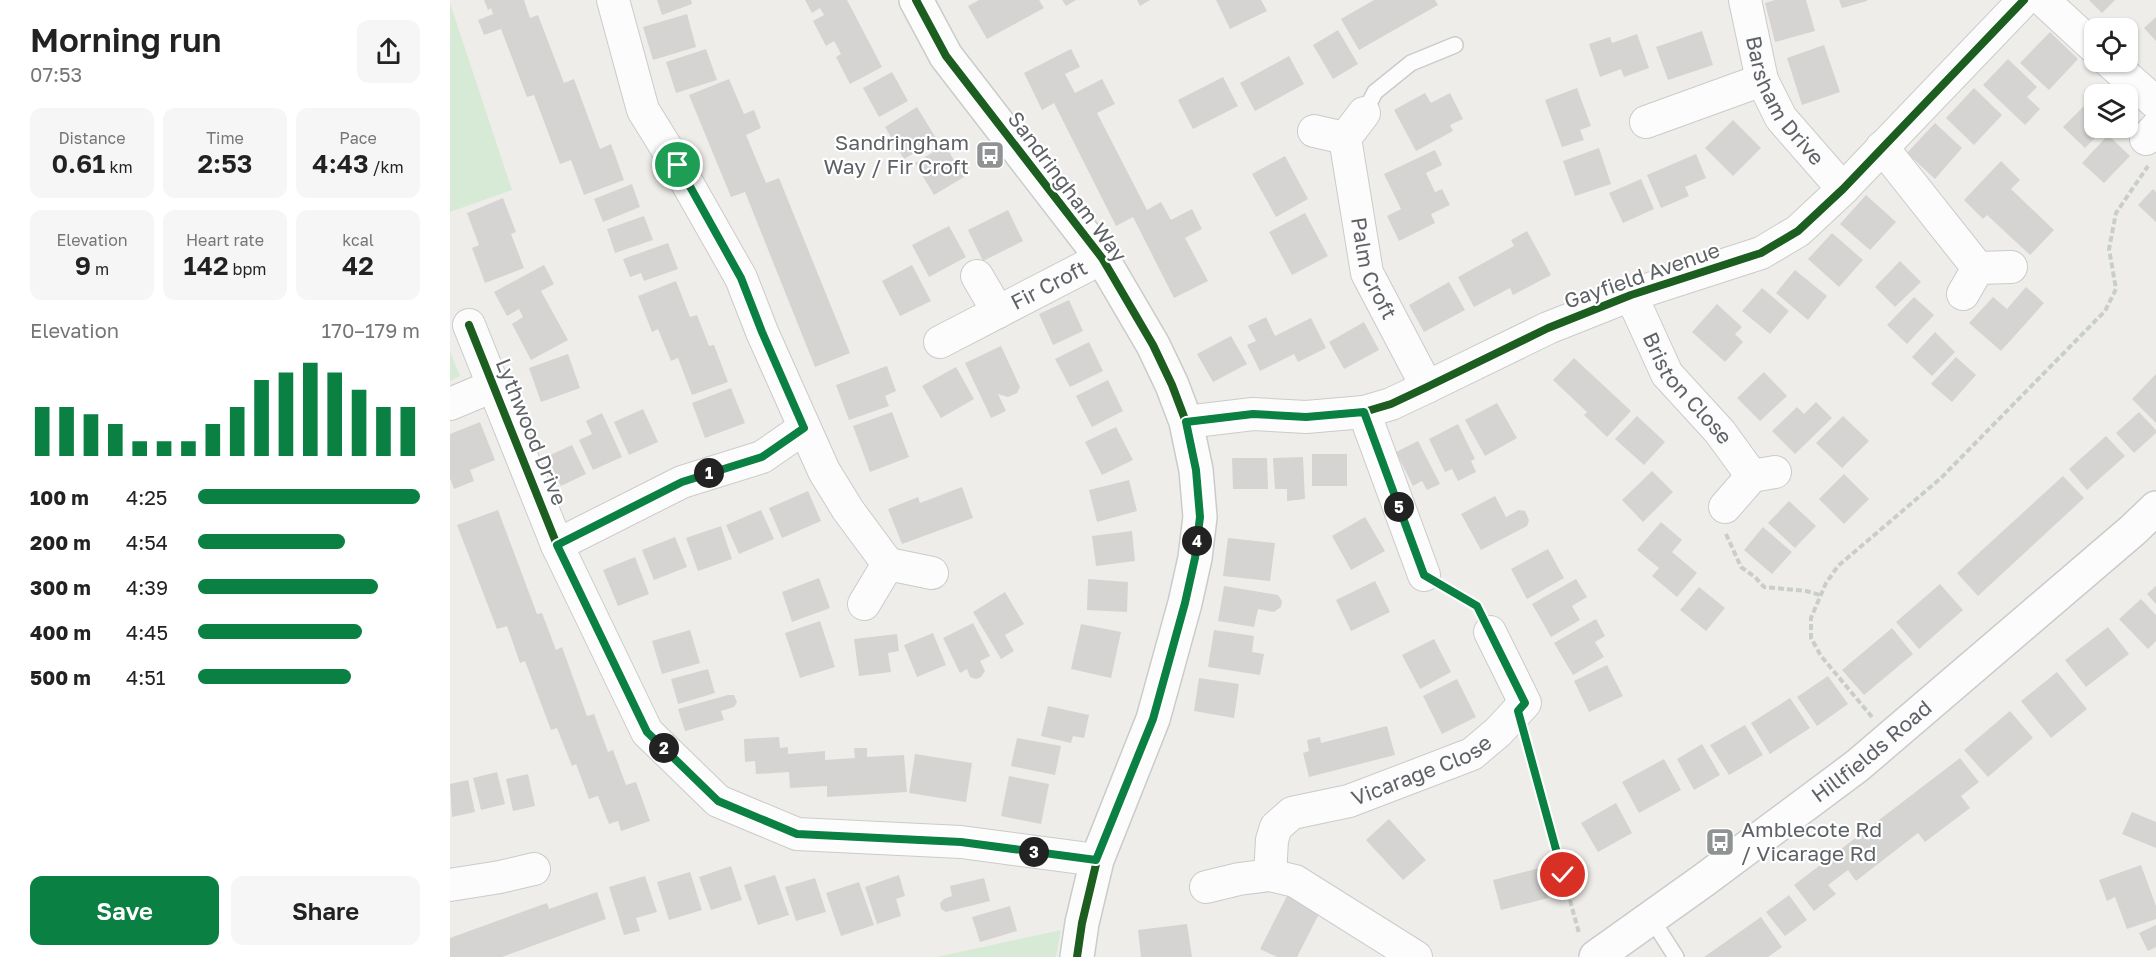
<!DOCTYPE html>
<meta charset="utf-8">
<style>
:root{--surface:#fff;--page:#f6f6f6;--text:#222;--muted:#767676;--accent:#0b8043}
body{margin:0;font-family:"Golos Text",sans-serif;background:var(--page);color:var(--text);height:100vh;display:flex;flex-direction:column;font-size:22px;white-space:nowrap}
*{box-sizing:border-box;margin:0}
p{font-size:20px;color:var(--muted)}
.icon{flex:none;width:33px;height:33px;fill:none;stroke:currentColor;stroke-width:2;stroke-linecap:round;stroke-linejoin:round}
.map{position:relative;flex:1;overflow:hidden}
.sheet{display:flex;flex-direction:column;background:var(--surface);width:450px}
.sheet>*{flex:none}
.fabs{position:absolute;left:1634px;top:18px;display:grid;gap:12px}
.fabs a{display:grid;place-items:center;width:54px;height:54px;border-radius:12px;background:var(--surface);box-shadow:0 2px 4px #0004;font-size:30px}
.pin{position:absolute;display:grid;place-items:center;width:51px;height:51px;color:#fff;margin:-26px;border:3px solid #fff;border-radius:50%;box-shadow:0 2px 6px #0007}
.km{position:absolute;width:30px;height:30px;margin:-15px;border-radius:50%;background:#222;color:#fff;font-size:16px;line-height:30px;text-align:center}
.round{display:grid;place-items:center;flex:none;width:63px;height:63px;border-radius:12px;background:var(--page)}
.summary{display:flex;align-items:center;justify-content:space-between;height:102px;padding:0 30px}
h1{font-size:33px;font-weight:600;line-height:45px}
.figures{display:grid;grid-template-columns:repeat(3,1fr);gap:9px;height:102px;padding:6px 30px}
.figures div{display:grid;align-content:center;border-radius:12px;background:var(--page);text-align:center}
.figures b{font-size:26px;font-weight:600}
.figures small{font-size:16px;font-weight:400}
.figures p{font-size:16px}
.chart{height:168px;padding:12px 30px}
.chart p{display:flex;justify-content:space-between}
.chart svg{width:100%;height:108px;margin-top:6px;stroke:var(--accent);stroke-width:6}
.primary-button{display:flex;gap:12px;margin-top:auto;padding:12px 30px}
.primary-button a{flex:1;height:69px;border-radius:12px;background:var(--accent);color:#fff;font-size:24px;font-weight:600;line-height:69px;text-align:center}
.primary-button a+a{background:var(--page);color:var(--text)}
ul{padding:0 30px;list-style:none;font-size:20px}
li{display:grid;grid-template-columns:96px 72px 1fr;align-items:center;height:45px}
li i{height:15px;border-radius:8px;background:var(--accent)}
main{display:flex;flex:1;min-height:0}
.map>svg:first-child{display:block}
.green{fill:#d7ead5}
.building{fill:#d5d4d2}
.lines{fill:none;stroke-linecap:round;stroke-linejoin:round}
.service-casing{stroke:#cacbcb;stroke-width:18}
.minor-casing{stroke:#cacbcb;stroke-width:34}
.tertiary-casing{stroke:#cacbcb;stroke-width:36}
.path{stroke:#cacecb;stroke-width:4;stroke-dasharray:6 3;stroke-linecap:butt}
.service{stroke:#fcfcfc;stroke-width:15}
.minor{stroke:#fcfcfc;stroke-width:32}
.tertiary{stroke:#fcfcfc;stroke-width:33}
.cycleway-casing{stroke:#fff;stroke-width:11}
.cycleway{stroke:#1b5e20;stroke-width:8}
.route-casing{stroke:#fff;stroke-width:12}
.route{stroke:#0b8043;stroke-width:8}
.labels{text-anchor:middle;stroke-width:4.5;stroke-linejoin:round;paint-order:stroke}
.street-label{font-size:21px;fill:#5e6267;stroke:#fff}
.poi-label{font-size:21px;fill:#5e6267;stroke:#fff;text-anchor:end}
</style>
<main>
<section class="sheet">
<div class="summary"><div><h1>Morning run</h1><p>07:53</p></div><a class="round"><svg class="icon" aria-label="share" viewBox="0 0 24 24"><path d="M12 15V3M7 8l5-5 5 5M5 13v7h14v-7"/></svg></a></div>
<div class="figures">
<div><p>Distance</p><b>0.61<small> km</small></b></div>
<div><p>Time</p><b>2:53</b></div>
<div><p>Pace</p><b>4:43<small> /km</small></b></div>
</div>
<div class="figures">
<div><p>Elevation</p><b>9<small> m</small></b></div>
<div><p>Heart rate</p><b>142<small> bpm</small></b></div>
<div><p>kcal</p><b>42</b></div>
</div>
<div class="chart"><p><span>Elevation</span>170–179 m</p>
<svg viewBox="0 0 160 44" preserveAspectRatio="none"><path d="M5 44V24M15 44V24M25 44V27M35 44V31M45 44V38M55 44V38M65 44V38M75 44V31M85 44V24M95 44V13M105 44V10M115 44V6M125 44V10M135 44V17M145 44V24M155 44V24"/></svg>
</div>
<ul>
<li><b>100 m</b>4:25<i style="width:100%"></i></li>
<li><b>200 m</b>4:54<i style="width:66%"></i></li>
<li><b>300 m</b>4:39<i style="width:81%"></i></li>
<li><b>400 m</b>4:45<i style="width:74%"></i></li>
<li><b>500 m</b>4:51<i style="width:69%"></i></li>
</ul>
<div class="primary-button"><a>Save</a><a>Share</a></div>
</section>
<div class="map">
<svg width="1706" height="957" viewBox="0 0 1706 957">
<rect width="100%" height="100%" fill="#eeede9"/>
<path class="green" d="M0 3 62 190 0 212Z
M0 351 10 376 0 381Z
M611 930 606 957H487Z"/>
<path class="building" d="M34 0H74L80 18 88 15 114 83 124 79 150 149 161 144 174 180 134 195 121 160 110 164 84 95 77 97 51 29 34 35 28 20 43 14 41 8 38 10Z
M207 0H241L242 4 212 15Z
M355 0H397L432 67 400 84 386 57 391 54 387 46 384 41 376 46 363 21 374 15 370 8 362 13Z
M529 0H589L594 8 537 39 518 6Z
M612 0H626L616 6Z
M687 0H700L690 6Z
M766 0H811L817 11 780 29Z
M924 0H985L988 5 909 50 891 19Z
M1325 0H1356L1365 31 1325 42 1315 3Z
M1389 0H1417V1L1392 8Z
M1639 0H1665L1652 13Z
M237 14 246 47 203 60 193 27Z
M1706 17V41L1694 28Z
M888 30 908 64 883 79 863 45Z
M1252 31 1263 65 1218 80 1206 47Z
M1600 32 1628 59 1599 90 1570 63Z
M1187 34 1199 68 1174 77 1171 69 1150 77 1139 44 1160 37 1162 43Z
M1374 45 1390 92 1352 105 1337 58Z
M256 49 267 80 226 93 216 62Z
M621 49 630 67 615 74 625 93 652 79 665 104 647 113 697 210 711 202 721 220 742 209 752 229 735 238 758 281 724 298 683 217 666 226 604 103 592 110 574 73Z
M839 56 854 84 805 111 790 83Z
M1558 59 1587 87 1577 97 1590 109 1575 125 1533 85Z
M442 72 458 101 429 117 413 88Z
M773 77 788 106 743 129 728 100Z
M279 79 294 114 304 110 311 128 296 135 316 183 329 178 400 353 365 367 295 192 281 197 239 95Z
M1127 88 1141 126 1130 130 1134 140 1112 147 1095 100Z
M1524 88 1552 115 1524 145 1496 118Z
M975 93 981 103 1000 93 1013 119 1000 125 1003 131 966 151 944 110Z
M1641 99 1644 101V128H1655L1635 148 1613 127Z
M467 107 487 140 454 159 435 127Z
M1283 120 1311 148 1283 176 1255 148Z
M1485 123 1512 148 1485 179 1457 153Z
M1658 135 1680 156 1654 183 1632 163Z
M495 145 514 177 484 195 465 163Z
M1149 148 1161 184 1125 196 1113 161Z
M985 150 992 165 976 173 985 192 992 189 1000 205 981 214 985 223 949 241 937 216 951 209 934 174Z
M1246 154 1256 178 1235 187 1239 196 1211 208 1197 175Z
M835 156 858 199 826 217 802 174Z
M1551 161 1570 180 1561 189 1604 230 1580 255 1537 215 1533 219 1514 200Z
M1191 179 1204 209 1173 223 1159 193Z
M182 184 190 207 153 222 144 199Z
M1703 189 1706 192V222L1688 205Z
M1416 195 1446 222 1420 250 1390 224Z
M53 198 66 232 61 234 74 268 35 283 22 248 29 245 17 213Z
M558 210 573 241 533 261 518 230Z
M855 213 878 256 842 275 819 232Z
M194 216 203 240 165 253 157 229Z
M499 226 516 257 479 277 462 245Z
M1077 231 1101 275 1063 295 1060 288 1024 307 1008 277 1064 246 1061 240Z
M1382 233 1413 260 1389 287 1358 259Z
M218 243 228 269 194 281 191 273 180 277 173 259Z
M1450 261 1471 282 1445 307 1425 287Z
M94 265 104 284 91 291 118 340 81 360 62 324 73 317 69 309 57 316 44 292Z
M462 265 481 301 450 316 432 281Z
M1345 270 1377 296 1358 320 1326 293Z
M226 281 240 317 247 315 259 346 264 345 278 382 242 395 228 358 221 361 208 329 202 332 188 296Z
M999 282 1015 310 974 332 959 305Z
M1576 287 1594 303 1551 351 1519 323 1543 297 1557 309Z
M1312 288 1339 311 1320 334 1292 311Z
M1464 297 1484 315 1457 344 1437 325Z
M619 300 633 331 603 345 589 314Z
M1267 304 1292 327 1285 334 1293 342 1275 362 1242 332Z
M816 317 825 336 861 318 876 348 848 362 844 354 810 371 797 345 806 341 798 326Z
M914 322 929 350 894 369 879 342Z
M1485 332 1505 352 1482 376 1462 357Z
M781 336 797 364 763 382 747 354Z
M639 342 653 371 620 387 605 359Z
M551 346 570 387 567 393 558 397 548 394 556 411 541 418 515 363Z
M118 354 130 388 91 402 79 368Z
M1506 357 1526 375 1502 402 1481 384Z
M1124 358 1181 411 1157 437 1134 415 1137 412 1103 380Z
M437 366 446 391 435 396 439 406 399 420 386 385Z
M506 367 524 399 491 418 472 386Z
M1314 372 1337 396 1310 421 1287 398Z
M1706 374V423L1682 399Z
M658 380 673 411 642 427 626 396Z
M281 388 295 423 255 438 242 403Z
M1366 402 1382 418 1345 454 1322 431 1347 407 1354 414Z
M1047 403 1067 438 1035 456 1015 420Z
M193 409 208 442 179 455 164 422Z
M442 412 459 457 420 472 403 426Z
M1689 412 1706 430V433L1684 453 1666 433Z
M152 413 172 457 143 470 129 440 142 434 136 421Z
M1187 416 1215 442 1194 465 1165 439Z
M1393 416 1419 441 1392 468 1366 443Z
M30 422 45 460 20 470 24 481 4 489 0 478V434Z
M1008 424 1025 459 1021 461 1026 472 1008 481 1002 469 995 472 979 439Z
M666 427 683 460 652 475 635 442Z
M1656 436 1675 456 1637 490 1619 469Z
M968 441 990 484 977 490 972 481 963 486 946 452Z
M122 445 136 474 111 486 96 457Z
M862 454H897V486H862Z
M853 457 855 499 837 501V489H825L823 458Z
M782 458H817L818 489H783Z
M1202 471 1223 492 1193 522 1172 500Z
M1394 474 1419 499 1394 524 1369 499Z
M1613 476 1634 498 1528 596 1507 573Z
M679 480 687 511 647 522 639 490Z
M512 487 523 518 452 544 438 509 468 497 470 503Z
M358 491 371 521 332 538 319 508Z
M1045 496 1056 517 1069 510 1075 511 1079 520 1077 526 1031 550 1011 514Z
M1339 501 1366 526 1345 548 1318 523Z
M48 510 87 614 92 613 106 650 112 647 137 716 144 714 158 752 163 750 176 785 186 782 200 821 171 831 168 821 159 824 148 796 139 799 126 764 122 766 107 728 101 730 75 661 70 663 57 626 47 629 7 525Z
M311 510 324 539 289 554 276 525Z
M915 517 935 551 901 570 882 536Z
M1211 522 1232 540 1222 552 1247 573 1227 597 1202 576 1209 568 1187 550Z
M271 526 282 559 248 571 236 538Z
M1313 527 1342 552 1322 574 1294 550Z
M682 531 685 561 646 566 642 536Z
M225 537 237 567 204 580 192 550Z
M778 538 825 543 820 581 773 576Z
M1098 549 1114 578 1077 599 1061 569Z
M185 557 199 594 168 606 153 570Z
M369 578 380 608 342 622 332 592Z
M638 579 678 582 677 612 637 610Z
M1126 579 1137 597 1122 606 1130 620 1101 637 1082 604Z
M925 581 940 612 901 631 886 600Z
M1490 584 1513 610 1469 649 1446 622Z
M774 586 828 595 832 601 831 607 824 612 808 609 804 627 768 621Z
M1706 586V604L1697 594Z
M1249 587 1275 608 1256 631 1230 610Z
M555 592 574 624 555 635 564 651 551 659 523 612Z
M1691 599 1706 615V641L1698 649 1669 619Z
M1146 619 1155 636 1145 642 1154 657 1123 675 1104 643Z
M370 621 385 667 350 678 335 633Z
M523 623 540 656 530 661 535 671 531 677 526 679 520 677 517 669 510 673 493 638Z
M631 624 671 632 661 678 621 669Z
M1658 627 1679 654 1636 687 1615 660Z
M1442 628 1463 654 1414 695 1392 670Z
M240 630 250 663 212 674 202 641Z
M764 630 804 636 802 652 814 654 810 675 758 667Z
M483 633 496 665 467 677 454 645Z
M447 634 449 651 438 653 441 672 409 676 404 639Z
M984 639 1001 672 970 689 952 655Z
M1157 665 1173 696 1139 712 1124 681Z
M258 669 265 693 228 704 221 679Z
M1607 672 1637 709 1601 738 1571 701Z
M1378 676 1398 704 1367 726 1347 697Z
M749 678 789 684 784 718 744 711Z
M1007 679 1026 717 992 734 973 696Z
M278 695H284L287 702 284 707 271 711 274 720 235 731 228 709Z
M1340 698 1360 728 1320 754 1301 723Z
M598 706 639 715 634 738 623 736 621 743 591 736Z
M1560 711 1583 738 1538 777 1514 750Z
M1295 725 1313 755 1279 775 1260 745Z
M937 726 945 755 859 777 853 753 859 751 857 740 870 737 871 743Z
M329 737 330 748 338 747V754L375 751V760L405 758 404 748H417V757L454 755 457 792 377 797V786L340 788 339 772 306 774 305 761 295 762 294 739Z
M567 738 611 746 605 775 561 766Z
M1252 744 1270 775 1244 790 1227 759Z
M465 754 522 763 516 802 459 793Z
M1510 758 1529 782 1511 796 1520 808 1475 842 1468 833 1406 881 1398 870 1378 885 1386 894 1364 911 1344 885Z
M1214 759 1231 790 1189 813 1172 782Z
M47 772 55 804 31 810 23 778Z
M78 774 85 806 63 811 56 779Z
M559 776 599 784 591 824 551 816Z
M18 780 25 812 2 817 0 784Z
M1166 803 1182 833 1148 852 1131 823Z
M1682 812 1706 822V848L1672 834Z
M939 819 976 860 953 880 916 840Z
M1691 865 1706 906V919L1677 929 1665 897 1657 901 1649 880Z
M281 866 292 900 261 910 249 877Z
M1090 868 1098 898 1051 910 1043 880Z
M240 872 252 910 219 920 207 882Z
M325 875 339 915 308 925 294 885Z
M449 875 455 896 446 899 451 916 427 924 415 887Z
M195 876 207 912 186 918 190 931 174 935 159 887Z
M365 878 376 912 346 921 335 887Z
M534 878 540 901 496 912 491 909 490 903 494 899 502 896 500 886Z
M409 882 424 925 391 936 376 893Z
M147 892 156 919 52 957H0V938L97 903 99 909Z
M838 894 871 910 847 957H827L810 949Z
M1339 895 1357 920 1335 936 1316 912Z
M560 906 567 931 530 942 522 917Z
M1311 917 1332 947 1318 957H1254Z
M737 924 742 957H691L688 930Z
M1706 925V947L1698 951 1689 933Z"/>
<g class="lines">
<g class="service-casing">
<path id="service" d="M914 113 925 92 961 63 1005 45
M1201 918 1226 957"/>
</g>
<g class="minor-casing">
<g id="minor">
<path d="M163 0 193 110 227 165 291 278 312 332 374 471 398 510 438 564"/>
<path id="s1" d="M1295 0 1312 80 1331 118 1393 189"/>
<path d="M1593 0 1644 47"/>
<path d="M1660 62 1706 103"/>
<path d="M1196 122 1312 80"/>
<path d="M864 131 895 138 914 113"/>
<path id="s2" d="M895 138 917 273 977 387"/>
<path d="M1696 139 1706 128"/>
<path d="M1432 147 1528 268"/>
<path d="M527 276 548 312"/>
<path d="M1513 294 1528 268 1561 267"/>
<path id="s3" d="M1181 295 1217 374 1270 432 1302 476"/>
<path d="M19 325 107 545 197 732 268 801 347 834 511 842 647 860"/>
<path id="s4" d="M490 342 652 258"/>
<path d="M0 404 43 386"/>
<path d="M914 412 974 575"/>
<path d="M736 422 803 414 856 417 914 412 941 404 977 387 1098 328 1181 295 1311 253 1348 231 1393 189 1574 0"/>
<path d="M1275 507 1302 476 1325 472"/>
<path d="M107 545 232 482 312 457 354 428"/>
<path d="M414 604 438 564 482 573"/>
<path id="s5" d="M820 875 822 840 826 827 842 813 899 801 1022 754 1048 732 1075 703 1040 632"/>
<path d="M0 885 50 877 84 869"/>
<path d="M756 887 789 879 820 875 845 881 966 957"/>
</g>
</g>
<g class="tertiary-casing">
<g id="tertiary">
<path d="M466 0 496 56 652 258 703 345 722 385 736 422 746 470 750 517 745 558 735 603 703 719 647 860 632 923 627 957"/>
<path id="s6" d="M1146 957 1254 880 1407 766 1683 530 1706 508"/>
</g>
</g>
<path class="path" d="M1276 534 1291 567 1305 577 1314 587 1356 591 1370 595
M998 589 1027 607
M1422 717 1371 656 1361 638V618L1376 583 1388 566 1491 478 1655 311 1666 289 1659 249 1666 213 1698 166
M1077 744 1129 933"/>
<use href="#service" class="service"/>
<use href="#minor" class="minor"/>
<use href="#tertiary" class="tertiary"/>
<g class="cycleway-casing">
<path id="cycleway" d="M466 0 496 56 652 258 703 345 722 385 736 422 746 470 750 517 745 558 735 603 703 719 647 860 632 923 627 957
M19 325 107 545 197 732 268 801 347 834 511 842 647 860
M736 422 803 414 856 417 914 412 941 404 977 387 1098 328 1181 295 1311 253 1348 231 1393 189 1574 0"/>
</g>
<use href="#cycleway" class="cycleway"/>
</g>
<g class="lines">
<g class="route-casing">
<path id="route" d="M228 165 291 278 312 332 354 428 312 457 232 482 107 545 197 732 268 801 347 834 511 842 646 860 703 719 735 603 745 558 750 517 746 470 736 422 803 414 856 417 914 412 974 575 1027 606 1075 703 1068 711 1113 875"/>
</g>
<use href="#route" class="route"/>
</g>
<defs>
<g id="bus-square" transform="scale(1.5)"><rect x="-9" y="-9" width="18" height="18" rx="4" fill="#909394" stroke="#fff"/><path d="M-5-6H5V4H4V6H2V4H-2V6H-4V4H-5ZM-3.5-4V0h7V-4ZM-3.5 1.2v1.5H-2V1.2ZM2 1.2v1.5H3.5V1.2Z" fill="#fff"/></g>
</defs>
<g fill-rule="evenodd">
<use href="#bus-square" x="540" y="155"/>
<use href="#bus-square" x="1270" y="842"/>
</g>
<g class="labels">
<g class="street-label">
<text dy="7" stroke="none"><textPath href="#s1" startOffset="110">Barsham Drive</textPath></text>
<text transform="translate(617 187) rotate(53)" y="7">Sandringham Way</text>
<text dy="7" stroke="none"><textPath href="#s2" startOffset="134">Palm Croft</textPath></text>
<text transform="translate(1192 276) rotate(-19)" y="7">Gayfield Avenue</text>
<text dy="7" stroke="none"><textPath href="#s4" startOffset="123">Fir Croft</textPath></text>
<text dy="7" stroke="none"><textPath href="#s3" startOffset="110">Briston Close</textPath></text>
<text transform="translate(81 432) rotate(68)" y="7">Lythwood Drive</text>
<text dy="7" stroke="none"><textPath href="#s6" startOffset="344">Hillfields Road</textPath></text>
<text dy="7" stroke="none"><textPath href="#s5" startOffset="207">Vicarage Close</textPath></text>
</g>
<g class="poi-label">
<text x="519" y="150">Sandringham<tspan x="519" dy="24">Way / Fir Croft</tspan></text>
<text x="1291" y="837" text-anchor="start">Amblecote Rd<tspan x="1291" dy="24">/ Vicarage Rd</tspan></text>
</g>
</g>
</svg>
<div class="fabs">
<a><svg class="icon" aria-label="locate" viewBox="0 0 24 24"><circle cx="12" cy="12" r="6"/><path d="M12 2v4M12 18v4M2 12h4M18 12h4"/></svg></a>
<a><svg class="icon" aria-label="layers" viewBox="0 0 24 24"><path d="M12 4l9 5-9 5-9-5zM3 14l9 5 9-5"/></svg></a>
</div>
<div class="pin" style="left:228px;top:165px;background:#1e9e55"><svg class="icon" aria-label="arrive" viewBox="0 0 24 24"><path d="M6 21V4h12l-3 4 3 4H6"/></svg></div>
<div class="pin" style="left:1113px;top:875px;background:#d93025"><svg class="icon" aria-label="check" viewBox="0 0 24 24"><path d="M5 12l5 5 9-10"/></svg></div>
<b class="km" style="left:259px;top:473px">1</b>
<b class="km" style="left:214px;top:748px">2</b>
<b class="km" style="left:584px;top:852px">3</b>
<b class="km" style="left:747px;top:541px">4</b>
<b class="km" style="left:949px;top:507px">5</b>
</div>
</main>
